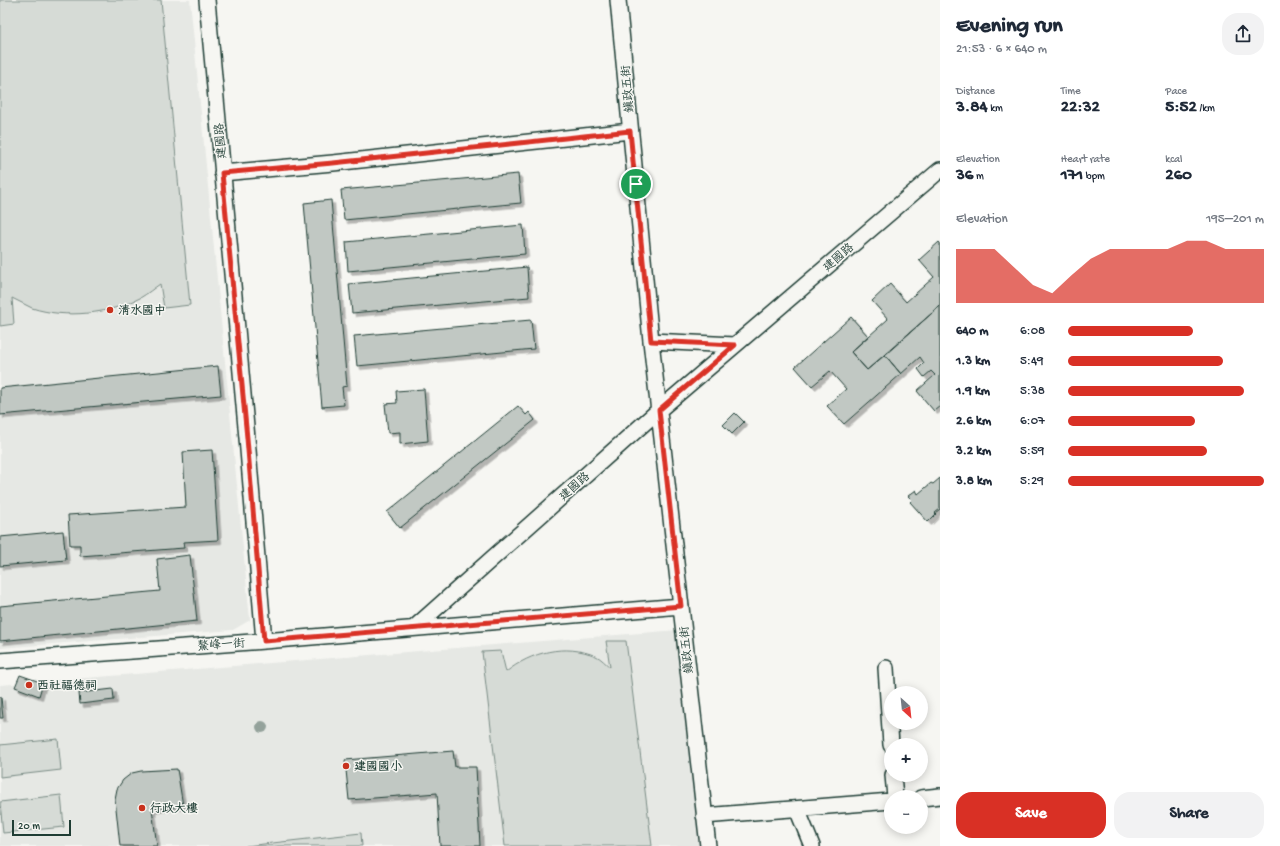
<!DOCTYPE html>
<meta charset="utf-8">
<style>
:root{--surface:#fff;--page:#f2f2f3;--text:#1f2937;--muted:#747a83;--accent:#d93025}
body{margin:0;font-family:"Gochi Hand","LXGW WenKai TC",sans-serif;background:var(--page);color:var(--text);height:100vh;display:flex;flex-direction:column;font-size:15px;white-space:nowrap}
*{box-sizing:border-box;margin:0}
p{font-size:13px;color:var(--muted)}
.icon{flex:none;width:22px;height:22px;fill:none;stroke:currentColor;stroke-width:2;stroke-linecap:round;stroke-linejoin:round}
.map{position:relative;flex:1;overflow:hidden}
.side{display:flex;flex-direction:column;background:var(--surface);width:340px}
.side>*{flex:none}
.needle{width:26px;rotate:153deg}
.controls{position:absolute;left:884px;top:686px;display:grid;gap:8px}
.controls a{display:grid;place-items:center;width:44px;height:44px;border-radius:50%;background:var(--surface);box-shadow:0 2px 10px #0003;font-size:20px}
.scale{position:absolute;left:12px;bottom:10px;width:59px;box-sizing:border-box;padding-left:4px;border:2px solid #1f3d34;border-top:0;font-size:11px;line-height:14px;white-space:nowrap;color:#1f3d34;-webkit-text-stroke:3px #f6f6f2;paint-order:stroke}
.pin{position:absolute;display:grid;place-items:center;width:34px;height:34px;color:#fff;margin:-17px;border:2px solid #fff;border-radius:50%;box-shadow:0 1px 4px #0007}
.round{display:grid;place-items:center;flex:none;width:42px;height:42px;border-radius:16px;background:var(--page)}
.head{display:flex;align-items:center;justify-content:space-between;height:68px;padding:0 16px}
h1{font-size:22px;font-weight:800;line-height:30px}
.figures{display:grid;grid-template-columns:repeat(3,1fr);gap:6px;height:68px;padding:4px 16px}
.figures div{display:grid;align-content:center}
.figures b{font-size:17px;font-weight:800}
.figures small{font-size:11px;font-weight:400}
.figures p{font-size:11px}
.chart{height:112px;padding:8px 16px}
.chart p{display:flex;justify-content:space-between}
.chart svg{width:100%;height:72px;margin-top:4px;fill:var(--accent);opacity:.7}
.button{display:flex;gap:8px;margin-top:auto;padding:8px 16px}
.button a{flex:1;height:46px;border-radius:16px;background:var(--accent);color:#fff;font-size:16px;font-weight:800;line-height:46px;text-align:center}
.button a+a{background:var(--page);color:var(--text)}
ul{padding:0 16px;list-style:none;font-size:13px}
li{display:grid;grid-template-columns:64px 48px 1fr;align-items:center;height:30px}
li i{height:10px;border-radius:5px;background:var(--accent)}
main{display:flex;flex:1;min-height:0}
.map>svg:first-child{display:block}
.built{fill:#e6e8e4}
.green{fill:#d6dbd6;stroke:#7a8c85}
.building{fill:#c1c8c3;stroke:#1f3d34;filter:url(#shadow)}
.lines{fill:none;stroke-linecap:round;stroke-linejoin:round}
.minor-casing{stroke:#1f3d34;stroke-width:18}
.minor{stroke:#f6f6f2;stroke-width:15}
.tree{fill:#94a29b}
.route-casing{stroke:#fff;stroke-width:8}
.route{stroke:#d93025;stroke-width:5}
.poi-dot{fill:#c8321e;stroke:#f6f6f2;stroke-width:1.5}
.labels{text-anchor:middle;stroke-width:3;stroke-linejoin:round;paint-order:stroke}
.street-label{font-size:12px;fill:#1f3d34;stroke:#f6f6f2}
.poi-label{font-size:12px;font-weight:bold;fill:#1f3d34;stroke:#f6f6f2;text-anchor:start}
</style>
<main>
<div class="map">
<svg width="940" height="846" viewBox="0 0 940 846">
<defs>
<filter id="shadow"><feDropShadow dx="3.5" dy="3.5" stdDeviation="0" flood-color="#0004"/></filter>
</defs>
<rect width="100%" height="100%" fill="#f6f6f2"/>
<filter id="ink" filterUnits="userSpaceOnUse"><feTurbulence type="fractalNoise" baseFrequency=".025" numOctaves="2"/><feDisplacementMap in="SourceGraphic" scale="8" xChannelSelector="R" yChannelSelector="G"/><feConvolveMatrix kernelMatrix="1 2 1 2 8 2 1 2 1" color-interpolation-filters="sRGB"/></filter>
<g filter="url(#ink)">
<path class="built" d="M0 0H190L250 620 233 630 0 648Z
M678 630 699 846H0V685Z"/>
<path class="green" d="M0 0H161L190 305 164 308 160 284C154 288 147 294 140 298 109 314 66 319 32 308 25 305 19 301 12 298L14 324 0 326Z
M606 641H626L652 846H505L482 652 501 651 506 672C531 652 565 643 596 656 601 658 606 664 610 667Z
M58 739 61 770 0 777V745Z
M61 795 64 827 3 833 0 802Z
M361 833 362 846H246Z"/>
<path class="building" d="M518 174 521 203 344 220 341 190Z
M331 200 347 386 342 387 344 405 322 407 304 203Z
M523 225 525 254 348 271 346 242Z
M939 242 940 243V306L867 370 851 352 888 319 872 301 890 284 906 302 934 277 919 260Z
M527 267 529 297 352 313 349 284Z
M940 306V406L934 411 917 391 935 375 931 371 924 377 918 369 924 363 920 357 901 374 885 355Z
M851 317 868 336 851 352 867 370 885 355 901 374 844 424 827 406 846 389 830 371 812 386 795 367Z
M531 320 534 349 357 366 354 336Z
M218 366 221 395 0 415V388Z
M424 389 428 441 400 444V432L388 433 385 404 397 403 396 391Z
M518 406 526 415 529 412 535 420 400 528 387 512Z
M735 413 744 422 732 434 723 425Z
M212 450 218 540 183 542 184 548 80 556V545H70L68 515 186 507 183 452Z
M940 478V509L935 513 936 514 928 522 910 502 912 500 908 496 916 490 918 494 931 483 933 484Z
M63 531 66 560 0 566V537Z
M190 555 197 621 0 641V606L160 591 157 559Z
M20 675 43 683 39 696 15 687Z
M113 689 114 700 80 704 79 693Z
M0 697H1L3 718H0Z
M453 751 455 767H476L480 846H440L437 793 349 800 345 760Z
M177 769 183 806 152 809 157 846H120L115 799 117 789 123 780 132 773 141 771Z"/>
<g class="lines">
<g class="minor-casing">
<path id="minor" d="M207 0 247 438 264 641
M618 0 651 341 708 846
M222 173 333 163 630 131
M651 341 735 345
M414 628 659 410 940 170
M0 661 264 641 681 606
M886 668 891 745
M893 775 895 797
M921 798 940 796
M797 809 812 846
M704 816 891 801"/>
</g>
<use href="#minor" class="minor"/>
</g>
<circle class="tree" cx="262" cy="727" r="6"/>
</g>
<g class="lines" filter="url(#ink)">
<g class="route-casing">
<path id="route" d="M630 131 651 341 735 345 659 410 681 606 264 641 247 438 222 173 333 163Z"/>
</g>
<use href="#route" class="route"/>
</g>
<g class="poi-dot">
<circle cx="110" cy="310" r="4"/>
<circle cx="29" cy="685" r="4"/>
<circle cx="346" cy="766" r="4"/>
<circle cx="142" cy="808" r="4"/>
</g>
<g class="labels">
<g class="street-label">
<text transform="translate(627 89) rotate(-95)" y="4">鎮政五街</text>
<text transform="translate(220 141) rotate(-95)" y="4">建國路</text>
<text transform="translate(838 257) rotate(-41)" y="4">建國路</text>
<text transform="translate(574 486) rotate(-42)" y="4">建國路</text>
<text transform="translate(221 644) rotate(-4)" y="4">鰲峰一街</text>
<text transform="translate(686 650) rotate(-96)" y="4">鎮政五街</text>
</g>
<g class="poi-label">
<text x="118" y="314">清水國中</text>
<text x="37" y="689">西社福德祠</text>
<text x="354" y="770">建國國小</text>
<text x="150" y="812">行政大樓</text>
</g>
</g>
</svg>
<div class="controls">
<a><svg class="needle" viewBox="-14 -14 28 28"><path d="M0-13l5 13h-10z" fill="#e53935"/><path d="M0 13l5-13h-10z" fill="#747a83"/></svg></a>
<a>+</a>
<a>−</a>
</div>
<div class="scale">20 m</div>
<div class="pin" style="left:636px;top:184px;background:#1e9e55"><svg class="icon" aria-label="arrive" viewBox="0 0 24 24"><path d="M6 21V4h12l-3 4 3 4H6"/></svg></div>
</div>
<section class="side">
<div class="head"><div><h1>Evening run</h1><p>21:53 · 6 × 640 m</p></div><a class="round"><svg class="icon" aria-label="share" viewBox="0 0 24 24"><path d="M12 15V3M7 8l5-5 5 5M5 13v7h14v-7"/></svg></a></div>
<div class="figures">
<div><p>Distance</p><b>3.84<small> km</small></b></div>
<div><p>Time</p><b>22:32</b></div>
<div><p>Pace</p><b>5:52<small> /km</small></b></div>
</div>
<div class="figures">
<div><p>Elevation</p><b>36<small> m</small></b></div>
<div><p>Heart rate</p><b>171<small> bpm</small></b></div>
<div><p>kcal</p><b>260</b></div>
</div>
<div class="chart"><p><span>Elevation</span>195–201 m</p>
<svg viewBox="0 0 160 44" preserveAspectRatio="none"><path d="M0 44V11L10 11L20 11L30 22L40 33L50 38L60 27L70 17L80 11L90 11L100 11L110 11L120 6L130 6L140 11L150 11L160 11V44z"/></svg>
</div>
<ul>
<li><b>640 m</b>6:08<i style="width:64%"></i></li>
<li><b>1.3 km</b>5:49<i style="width:79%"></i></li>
<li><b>1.9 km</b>5:38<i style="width:90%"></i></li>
<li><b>2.6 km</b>6:07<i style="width:65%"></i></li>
<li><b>3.2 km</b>5:59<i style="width:71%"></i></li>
<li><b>3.8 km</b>5:29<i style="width:100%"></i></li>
</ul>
<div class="button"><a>Save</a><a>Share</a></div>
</section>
</main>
